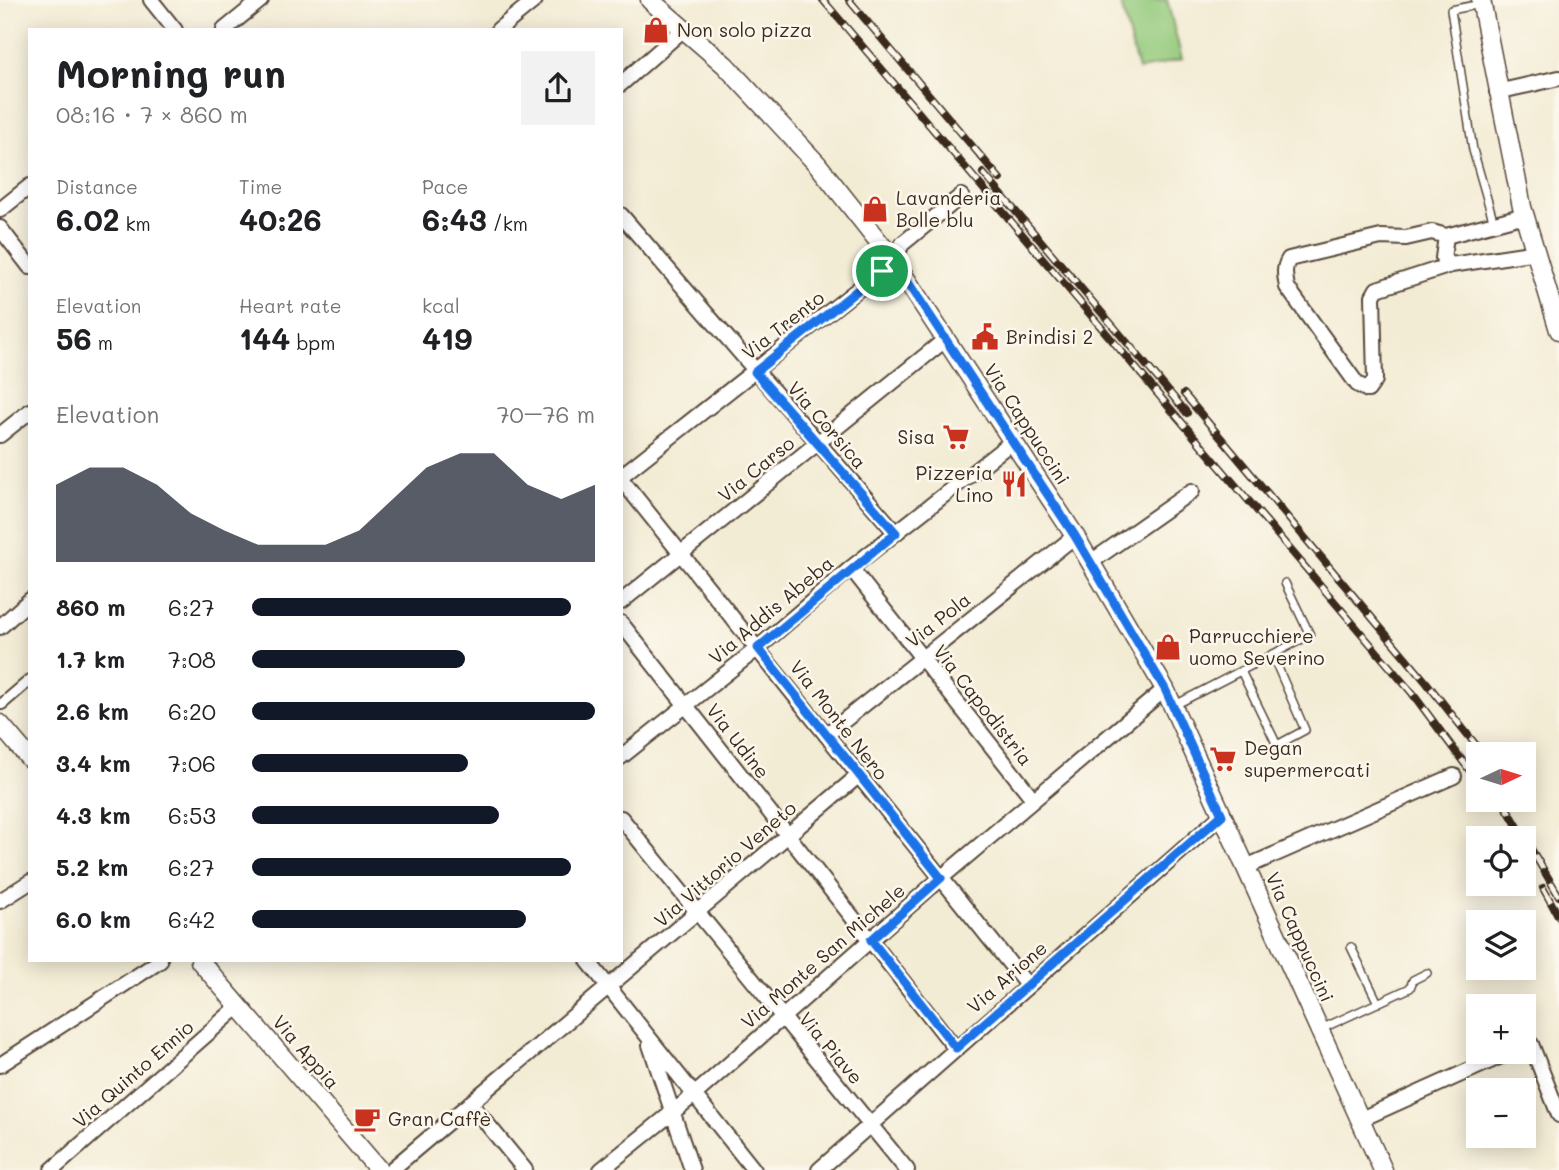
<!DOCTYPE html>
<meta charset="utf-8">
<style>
:root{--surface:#fff;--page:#f2f2f2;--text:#202124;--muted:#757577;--accent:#111827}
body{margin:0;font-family:Mali,sans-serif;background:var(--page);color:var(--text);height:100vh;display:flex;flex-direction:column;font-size:26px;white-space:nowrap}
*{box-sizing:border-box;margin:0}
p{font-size:23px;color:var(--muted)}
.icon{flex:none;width:38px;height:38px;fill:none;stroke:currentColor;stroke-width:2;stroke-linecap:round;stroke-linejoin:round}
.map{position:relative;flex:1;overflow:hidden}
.details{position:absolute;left:28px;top:28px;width:595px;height:934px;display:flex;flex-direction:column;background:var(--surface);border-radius:0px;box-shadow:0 4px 18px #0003}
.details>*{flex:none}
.needle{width:46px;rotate:86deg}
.fabs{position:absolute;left:1466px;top:742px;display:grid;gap:14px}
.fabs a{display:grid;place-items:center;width:70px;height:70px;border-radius:0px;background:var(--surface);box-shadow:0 4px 18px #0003;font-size:35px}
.pin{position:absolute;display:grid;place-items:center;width:60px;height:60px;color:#fff;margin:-30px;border:4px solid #fff;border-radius:50%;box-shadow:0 2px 7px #0007}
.round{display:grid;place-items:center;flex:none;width:74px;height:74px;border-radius:0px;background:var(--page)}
.head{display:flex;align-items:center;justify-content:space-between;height:119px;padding:0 28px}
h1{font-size:38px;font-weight:700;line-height:52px}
.stats{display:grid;grid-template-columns:repeat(3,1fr);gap:10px;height:119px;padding:7px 28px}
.stats div{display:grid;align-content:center}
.stats b{font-size:30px;font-weight:700}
.stats small{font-size:19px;font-weight:400}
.stats p{font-size:19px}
.chart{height:196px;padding:14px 28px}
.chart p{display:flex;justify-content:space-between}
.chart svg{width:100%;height:126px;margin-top:7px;fill:var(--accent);opacity:.7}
ul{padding:0 28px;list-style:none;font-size:23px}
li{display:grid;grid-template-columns:112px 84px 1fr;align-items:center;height:52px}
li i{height:18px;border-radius:9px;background:var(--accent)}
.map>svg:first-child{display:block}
.pitch{fill:#94ca7c;stroke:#687a4d;stroke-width:2}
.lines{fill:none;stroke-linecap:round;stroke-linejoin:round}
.service-casing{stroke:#574739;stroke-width:10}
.pedestrian-casing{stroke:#574739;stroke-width:14}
.minor-casing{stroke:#574739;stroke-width:18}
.tertiary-casing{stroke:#574739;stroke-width:21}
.service{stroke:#fff;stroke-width:7}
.pedestrian{stroke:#fff;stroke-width:10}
.minor{stroke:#fff;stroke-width:14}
.tertiary{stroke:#fff;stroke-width:18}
.rail-casing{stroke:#3b2a1e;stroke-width:8}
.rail{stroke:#fbf7ec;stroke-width:5;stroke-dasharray:16;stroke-linecap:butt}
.route-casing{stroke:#fff;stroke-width:14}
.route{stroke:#1a73e8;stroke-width:9}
.labels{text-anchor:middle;stroke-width:5;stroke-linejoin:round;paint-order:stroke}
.poi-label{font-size:19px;fill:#3b2a1e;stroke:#fbf7ec;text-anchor:start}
.street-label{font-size:19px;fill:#3b2a1e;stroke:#fbf7ec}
</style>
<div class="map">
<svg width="1559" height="1170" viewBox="0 0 1559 1170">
<rect width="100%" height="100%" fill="#fbf7ec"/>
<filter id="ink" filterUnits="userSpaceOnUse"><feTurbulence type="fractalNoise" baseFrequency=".0143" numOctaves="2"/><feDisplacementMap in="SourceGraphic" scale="14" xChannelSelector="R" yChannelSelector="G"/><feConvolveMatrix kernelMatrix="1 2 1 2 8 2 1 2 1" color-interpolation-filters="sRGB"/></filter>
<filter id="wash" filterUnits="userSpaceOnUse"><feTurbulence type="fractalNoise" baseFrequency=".00686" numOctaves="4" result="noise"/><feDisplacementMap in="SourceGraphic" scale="28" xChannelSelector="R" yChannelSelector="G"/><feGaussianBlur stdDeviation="1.57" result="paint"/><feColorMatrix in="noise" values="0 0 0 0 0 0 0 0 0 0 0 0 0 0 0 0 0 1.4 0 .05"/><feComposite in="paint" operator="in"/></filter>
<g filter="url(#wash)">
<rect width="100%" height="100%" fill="#f3ecd5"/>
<path class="pitch" d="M1120 0H1167L1182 59 1138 70Z"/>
</g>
<g filter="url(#ink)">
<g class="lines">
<g class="service-casing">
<path id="service" d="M1481 4 1451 10 1473 150 1494 223
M1241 671 1277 745 1305 730 1272 654
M1175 705 1310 635 1285 583
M1351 947 1378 1003
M1321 1029 1410 988 1413 980 1427 973"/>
</g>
<g class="pedestrian-casing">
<path id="pedestrian" d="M2 704 30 680"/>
</g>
<g class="minor-casing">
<path id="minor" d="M151 0 175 30
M224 30 261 0
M498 30 535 0
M621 84 685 28
M1497 92 1559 78
M0 210 30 186
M621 215 896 533
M1525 215 1446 236 1443 258 1451 265 1536 252
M0 228 30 267
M1446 236 1432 232 1406 238 1381 237 1289 259C1283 268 1285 276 1287 287L1357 384 1368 390 1375 380 1373 296 1377 289 1451 265
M0 435 30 411
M621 476 894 261 902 244 961 196
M621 479 1027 985
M1091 562 1192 491
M851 568 1034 800
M621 602 946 339
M621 623 956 1049
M0 627 30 600
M826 735 1075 536
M621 757 758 648 851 568 1013 441
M621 818 907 1170
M1246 867 1454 776
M0 901 30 882
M588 961 754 1170
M650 1045 692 1170
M1524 1046 1531 1044 1559 1115
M0 1065 160 961
M470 1103 525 1170
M1359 1120 1510 1052
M52 1170 239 1006
M391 1170 858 776
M601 1170 694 1095 941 878 1165 689
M819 1170 1222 815"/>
</g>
<g class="tertiary-casing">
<path id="tertiary" d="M650 0 725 65 818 165 894 261 1075 536 1165 689 1383 1170
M1481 0 1522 207 1559 330
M0 724 30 759
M200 961 379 1170"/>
</g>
<use href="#service" class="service"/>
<use href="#pedestrian" class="pedestrian"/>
<use href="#minor" class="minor"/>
<use href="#tertiary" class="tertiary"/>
<g class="rail-casing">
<path id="rail" d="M823 0 1412 693 1479 783
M849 0 1000 179
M983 173 1187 413
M1184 394 1426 682 1483 754
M1502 800 1559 896
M1543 888 1559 917"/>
</g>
<use href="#rail" class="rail"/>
</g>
</g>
<g class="lines" filter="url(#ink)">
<g class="route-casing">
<path id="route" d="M894 261 1075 536 1165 689 1222 815 956 1048 871 940 941 878 758 648 896 533 755 372Z"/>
</g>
<use href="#route" class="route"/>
</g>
<defs>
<g id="shop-bare" transform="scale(2.1)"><path d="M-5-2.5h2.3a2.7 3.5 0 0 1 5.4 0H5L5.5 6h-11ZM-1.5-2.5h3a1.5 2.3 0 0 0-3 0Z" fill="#c8321e" stroke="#fbf7ec" stroke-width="2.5" paint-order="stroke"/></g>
<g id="civic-bare" transform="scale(2.1)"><path d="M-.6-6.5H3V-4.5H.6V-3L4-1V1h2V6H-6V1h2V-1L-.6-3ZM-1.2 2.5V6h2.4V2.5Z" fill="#c8321e" stroke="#fbf7ec" stroke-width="2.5" paint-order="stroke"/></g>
<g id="supermarket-bare" transform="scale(2.1)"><path d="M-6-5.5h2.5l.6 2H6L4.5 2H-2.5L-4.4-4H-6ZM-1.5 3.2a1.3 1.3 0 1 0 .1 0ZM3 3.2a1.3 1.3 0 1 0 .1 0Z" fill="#c8321e" stroke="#fbf7ec" stroke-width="2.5" paint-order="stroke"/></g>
<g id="restaurant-bare" transform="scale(2.1)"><path d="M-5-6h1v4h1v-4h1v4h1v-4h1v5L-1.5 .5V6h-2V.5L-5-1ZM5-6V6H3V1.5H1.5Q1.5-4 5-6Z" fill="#c8321e" stroke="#fbf7ec" stroke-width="2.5" paint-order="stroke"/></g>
<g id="cafe-bare" transform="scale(2.1)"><path d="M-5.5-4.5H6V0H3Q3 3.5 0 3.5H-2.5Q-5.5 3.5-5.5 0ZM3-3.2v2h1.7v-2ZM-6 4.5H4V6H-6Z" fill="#c8321e" stroke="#fbf7ec" stroke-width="2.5" paint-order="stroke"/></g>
</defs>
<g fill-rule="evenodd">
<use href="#shop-bare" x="656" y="30"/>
<use href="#shop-bare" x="875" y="209"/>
<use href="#civic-bare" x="985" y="337"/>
<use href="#supermarket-bare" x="956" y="437"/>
<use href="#restaurant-bare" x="1014" y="484"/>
<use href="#shop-bare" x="1168" y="647"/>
<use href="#supermarket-bare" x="1223" y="759"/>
<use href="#cafe-bare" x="367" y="1119"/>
</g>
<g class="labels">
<g class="poi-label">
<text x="677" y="37">Non solo pizza</text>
<text x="896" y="205">Lavanderia<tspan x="896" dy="22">Bolle blu</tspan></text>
<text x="1006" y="344">Brindisi 2</text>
<text x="935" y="444" text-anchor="end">Sisa</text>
<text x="993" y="480" text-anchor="end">Pizzeria<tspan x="993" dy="22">Lino</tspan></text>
<text x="1189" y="643">Parrucchiere<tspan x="1189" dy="22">uomo Severino</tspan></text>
<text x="1244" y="755">Degan<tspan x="1244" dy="22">supermercati</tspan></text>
<text x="388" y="1126">Gran Caffè</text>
</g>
<g class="street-label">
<text transform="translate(783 325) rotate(-38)" y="7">Via Trento</text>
<text transform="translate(1027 424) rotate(57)" y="7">Via Cappuccini</text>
<text transform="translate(827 425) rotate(49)" y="7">Via Corsica</text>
<text transform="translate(756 469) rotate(-39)" y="7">Via Carso</text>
<text transform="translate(771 610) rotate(-40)" y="7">Via Addis Abeba</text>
<text transform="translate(938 620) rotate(-38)" y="7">Via Pola</text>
<text transform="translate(983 705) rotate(52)" y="7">Via Capodistria</text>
<text transform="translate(839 720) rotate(52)" y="7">Via Monte Nero</text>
<text transform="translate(738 741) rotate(52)" y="7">Via Udine</text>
<text transform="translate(725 864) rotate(-41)" y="7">Via Vittorio Veneto</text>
<text transform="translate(1300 937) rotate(66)" y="7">Via Cappuccini</text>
<text transform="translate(823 956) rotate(-41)" y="7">Via Monte San Michele</text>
<text transform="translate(1007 977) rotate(-41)" y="7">Via Arione</text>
<text transform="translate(831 1048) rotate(50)" y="7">Via Piave</text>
<text transform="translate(306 1052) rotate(49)" y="7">Via Appia</text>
<text transform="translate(133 1074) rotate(-41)" y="7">Via Quinto Ennio</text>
</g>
</g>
</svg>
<div class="fabs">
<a><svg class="needle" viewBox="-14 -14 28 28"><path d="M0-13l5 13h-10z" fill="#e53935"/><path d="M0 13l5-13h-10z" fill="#757577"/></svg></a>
<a><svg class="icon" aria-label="locate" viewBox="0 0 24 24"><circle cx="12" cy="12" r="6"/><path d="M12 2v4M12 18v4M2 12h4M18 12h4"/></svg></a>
<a><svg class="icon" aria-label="layers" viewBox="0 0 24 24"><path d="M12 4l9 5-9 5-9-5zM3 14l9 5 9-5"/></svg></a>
<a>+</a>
<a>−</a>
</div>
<div class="pin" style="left:882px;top:271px;background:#1e9e55"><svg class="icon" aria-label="arrive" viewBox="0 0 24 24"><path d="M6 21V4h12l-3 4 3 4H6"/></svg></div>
<section class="details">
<div class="head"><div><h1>Morning run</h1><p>08:16 · 7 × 860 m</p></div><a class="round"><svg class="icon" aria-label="share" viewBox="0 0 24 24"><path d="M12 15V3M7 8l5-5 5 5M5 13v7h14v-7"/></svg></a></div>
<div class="stats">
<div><p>Distance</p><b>6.02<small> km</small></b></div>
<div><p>Time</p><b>40:26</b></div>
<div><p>Pace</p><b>6:43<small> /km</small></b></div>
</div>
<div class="stats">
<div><p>Elevation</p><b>56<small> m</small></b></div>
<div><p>Heart rate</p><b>144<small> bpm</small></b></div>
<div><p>kcal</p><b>419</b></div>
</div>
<div class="chart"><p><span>Elevation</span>70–76 m</p>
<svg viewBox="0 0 160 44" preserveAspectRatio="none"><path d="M0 44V17L10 11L20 11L30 17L40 27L50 33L60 38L70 38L80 38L90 33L100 22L110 11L120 6L130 6L140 17L150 22L160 17V44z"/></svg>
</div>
<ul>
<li><b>860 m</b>6:27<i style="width:93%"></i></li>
<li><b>1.7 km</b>7:08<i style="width:62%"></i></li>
<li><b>2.6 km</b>6:20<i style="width:100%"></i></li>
<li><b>3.4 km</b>7:06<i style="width:63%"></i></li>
<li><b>4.3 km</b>6:53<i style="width:72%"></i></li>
<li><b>5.2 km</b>6:27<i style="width:93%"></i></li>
<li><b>6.0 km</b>6:42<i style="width:80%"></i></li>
</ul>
</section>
</div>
